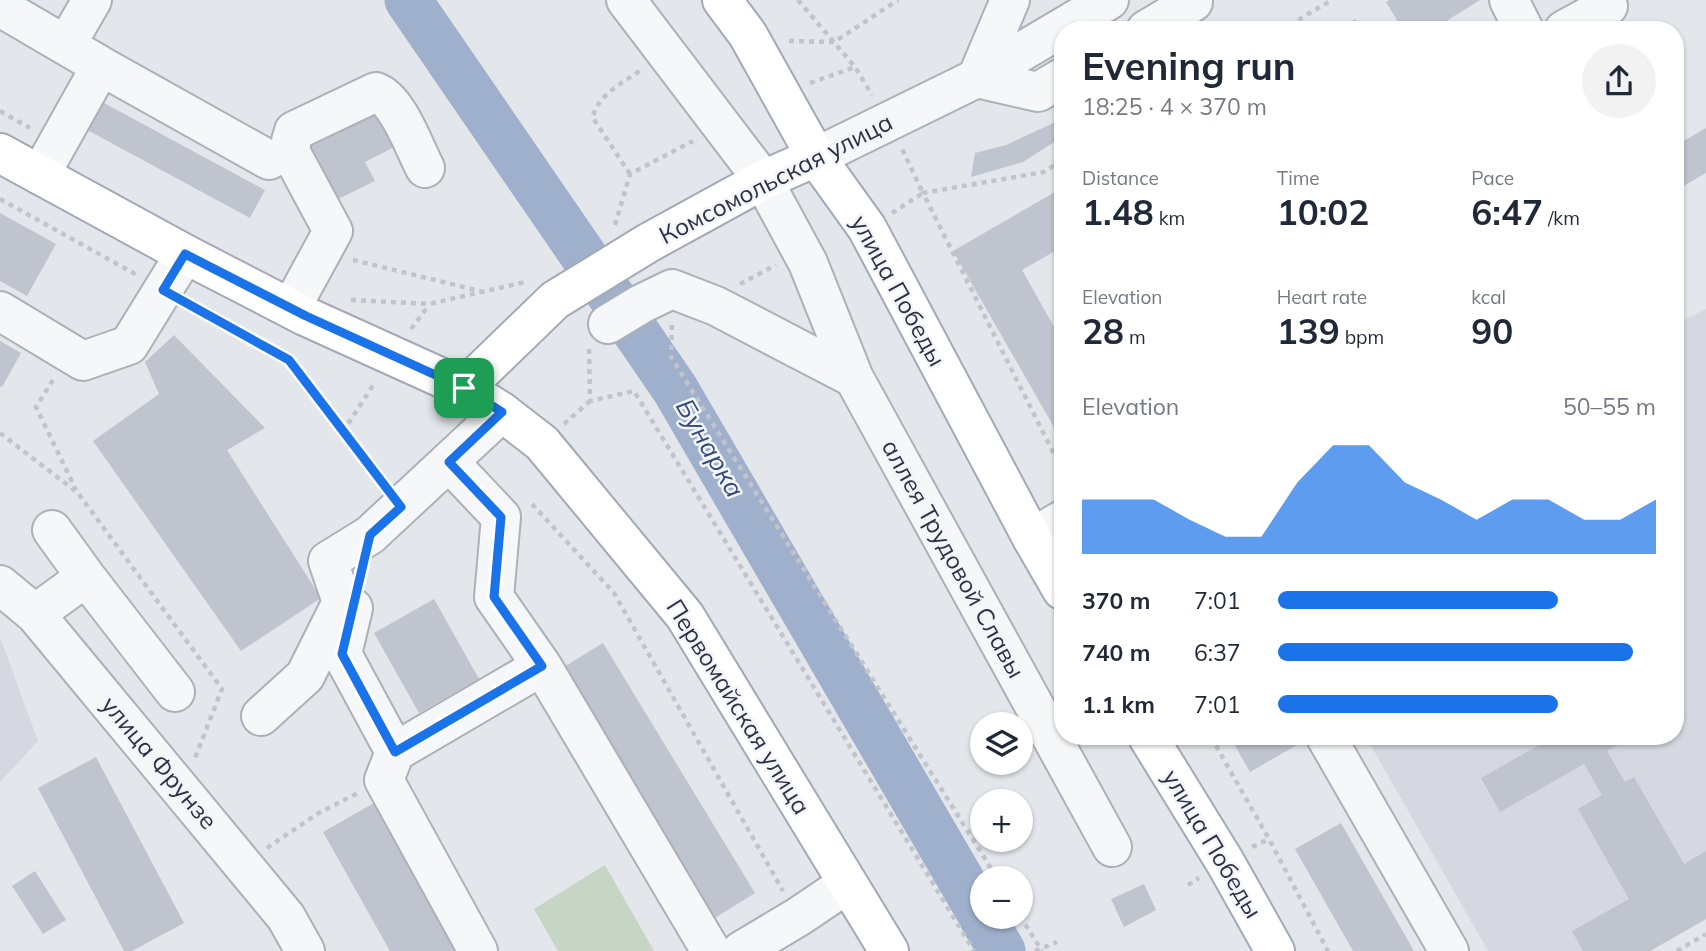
<!DOCTYPE html>
<meta charset="utf-8">
<style>
:root{--surface:#fff;--page:#f2f2f3;--text:#1f2937;--muted:#747a83;--accent:#1a73e8}
body{margin:0;font-family:Mulish,sans-serif;background:var(--page);color:var(--text);height:100vh;display:flex;flex-direction:column;font-size:26px;white-space:nowrap}
*{box-sizing:border-box;margin:0}
p{font-size:23px;color:var(--muted)}
.icon{flex:none;width:38px;height:38px;fill:none;stroke:currentColor;stroke-width:2;stroke-linecap:round;stroke-linejoin:round}
.map{position:relative;flex:1;overflow:hidden}
.panel{position:absolute;left:1054px;top:21px;width:630px;height:724px;display:flex;flex-direction:column;background:var(--surface);border-radius:28px;box-shadow:0 2px 5px #0004}
.panel>*{flex:none}
.controls{position:absolute;left:970px;top:712px;display:grid;gap:14px}
.controls a{display:grid;place-items:center;width:63px;height:63px;border-radius:50%;background:var(--surface);box-shadow:0 2px 5px #0004;font-size:35px}
.pin{position:absolute;display:grid;place-items:center;width:60px;height:60px;color:#fff;margin:-30px;border-radius:14px;box-shadow:0 4px 10px #0006}
.round{display:grid;place-items:center;flex:none;width:74px;height:74px;border-radius:37px;background:var(--page)}
.summary{display:flex;align-items:center;justify-content:space-between;height:119px;padding:0 28px}
h1{font-size:38px;font-weight:700;line-height:52px}
.metrics{display:grid;grid-template-columns:repeat(3,1fr);gap:10px;height:119px;padding:7px 28px}
.metrics div{display:grid;align-content:center}
.metrics b{font-size:35px;font-weight:700}
.metrics small{font-size:19px;font-weight:400}
.metrics p{font-size:19px}
.chart{height:196px;padding:14px 28px}
.chart p{display:flex;justify-content:space-between}
.chart svg{width:100%;height:126px;margin-top:7px;fill:var(--accent);opacity:.7}
ul{padding:0 28px;list-style:none;font-size:23px}
li{display:grid;grid-template-columns:112px 84px 1fr;align-items:center;height:52px}
li i{height:18px;border-radius:9px;background:var(--accent)}
.map>svg:first-child{display:block}
.built{fill:#d5d8e0}
.green{fill:#c7d5c4}
.lines{fill:none;stroke-linecap:round;stroke-linejoin:round}
.river{stroke:#9eb0cb;stroke-width:47}
.building{fill:#c0c4ce}
.minor-casing{stroke:#acb0b9;stroke-width:42}
.major-casing{stroke:#a2a9b7;stroke-width:42}
.path{stroke:#c1c4ca;stroke-width:4.5;stroke-dasharray:5 5;stroke-linecap:butt}
.minor{stroke:#f6f7f9;stroke-width:38}
.major{stroke:#fff;stroke-width:38}
.route-casing{stroke:#fff;stroke-width:14}
.route{stroke:#1a73e8;stroke-width:9}
.labels{text-anchor:middle;stroke-width:5;stroke-linejoin:round;paint-order:stroke}
.street-label{font-size:24px;fill:#2b3144;stroke:#f3f5f8}
.water-label{font-size:26px;font-style:italic;fill:#344c79;stroke:#f3f5f8}
</style>
<div class="map">
<svg width="1706" height="951" viewBox="0 0 1706 951">
<rect width="100%" height="100%" fill="#e3e6eb"/>
<path class="built" d="M1706 309V919L1650 951H1488L1366 737H1675V325Z
M0 637 38 741 0 782Z"/>
<path class="green" d="M605 865 654 951H558L534 909Z"/>
<g class="lines">
<path class="river" d="M408 0 675 389 982 916
M982 917 1002 951"/>
</g>
<path class="building" d="M1389 0H1480L1432 30H1403L1386 2Z
M1355 19 1362 30H1339Z
M93 97 265 190 250 218 78 125Z
M380 105 400 144 365 162 375 181 330 203 301 144Z
M1060 120 1062 137 1023 162 971 177 975 153 1006 145Z
M1706 128V173L1675 191V146Z
M1062 188V247L1022 270 1062 341V441L953 251Z
M0 213 56 244 27 296 0 281Z
M174 335 265 428 227 450 321 598 241 651 93 441 159 394 145 362Z
M0 341 21 353 2 387 0 386Z
M434 599 479 679 419 713 374 633Z
M603 643 755 893 715 918 562 668Z
M1230 737H1292L1297 745 1250 772Z
M1553 737H1634L1607 751 1625 782 1634 777 1684 864 1706 851V919L1650 951H1583L1572 931 1629 899 1578 809 1602 795 1584 764 1500 812 1481 778Z
M96 757 184 923 132 951H124L38 788Z
M374 803 458 951H390L323 832Z
M1341 823 1414 951H1353L1295 849Z
M35 871 66 920 43 934 12 886Z
M1144 884 1156 910 1124 927 1111 899Z"/>
<g class="lines">
<g class="minor-casing">
<path id="minor" d="M626 0 763 180 808 263 854 378 1112 847
M1010 0 977 78 1038 92 1062 78
M1509 0 1524 30
M0 7 101 66
M1146 30 1193 2V0
M1564 30 1608 6 1604 0
M66 45 92 0
M816 157 977 78 1109 0
M40 175 101 66 269 160
M291 308 333 231 291 153V141L294 131 376 92C398 100 414 147 425 168
M0 311 83 361 129 345 185 254
M608 324 641 304 672 289 716 306 854 378
M449 462 501 517 494 597 542 666 711 951
M52 530 86 577
M1032 538 1062 520
M0 585 35 614 286 917 305 951
M353 608 342 654 395 752
M35 614 86 577 175 692
M261 716 305 676 342 602 328 561 370 535 502 412
M1326 737 1449 951
M478 951 384 780 395 752 542 666
M741 951 798 917 847 884"/>
</g>
<g class="major-casing">
<path id="major" d="M722 0 748 35 816 157 867 228 1032 538 1062 590
M0 153 185 254 305 316 464 388 502 412 542 443 685 616 889 951
M464 388 555 300 648 243 763 180 816 157
M1148 737 1225 862 1275 951"/>
</g>
<path class="path" d="M798 0 855 67 872 95
M1281 30 1332 0
M789 41 834 42 898 0
M810 83 855 67
M0 111 30 128
M1062 160 1044 172 923 193 1062 470
M630 174 593 118C596 95 625 82 642 69
M0 199 137 275
M892 213 923 193 902 149
M615 225 630 174 693 141
M353 260 480 291
M740 284 776 265
M351 300 429 304 525 282
M190 305 289 361 381 481
M672 325 671 357 997 878
M411 329 429 305
M589 349 590 401 634 391 974 951
M53 380 36 407 76 490
M564 424 590 401
M343 432 375 382
M0 433 78 493 222 689 195 758
M532 504 614 593 783 891
M1211 737 1269 839 1328 951
M1252 847 1269 839
M267 848 317 814 358 793
M1188 885 1199 878
M1020 916 1042 951
M1035 951 1057 942
M1677 951 1706 934"/>
<use href="#minor" class="minor"/>
<use href="#major" class="major"/>
</g>
<g class="lines">
<g class="route-casing">
<path id="route" d="M185 254 306 316 464 388 502 412 449 462 501 517 494 597 542 666 395 752 342 654 370 535 401 507 289 360 163 290Z"/>
</g>
<use href="#route" class="route"/>
</g>
<g class="labels">
<g class="street-label">
<text transform="translate(776 179) rotate(-27)" y="8">Комсомольская улица</text>
<text transform="translate(898 291) rotate(61)" y="8">улица Победы</text>
<text transform="translate(953 559) rotate(61)" y="8">аллея Трудовой Славы</text>
<text transform="translate(738 707) rotate(58)" y="8">Первомайская улица</text>
<text transform="translate(159 763) rotate(50)" y="8">улица Фрунзе</text>
<text transform="translate(1212 844) rotate(59)" y="8">улица Победы</text>
</g>
<g class="water-label">
<text transform="translate(710 448) rotate(60)" y="9">Бунарка</text>
</g>
</g>
</svg>
<div class="controls">
<a><svg class="icon" aria-label="layers" viewBox="0 0 24 24"><path d="M12 4l9 5-9 5-9-5zM3 14l9 5 9-5"/></svg></a>
<a>+</a>
<a>−</a>
</div>
<div class="pin" style="left:464px;top:388px;background:#1e9e55"><svg class="icon" aria-label="arrive" viewBox="0 0 24 24"><path d="M6 21V4h12l-3 4 3 4H6"/></svg></div>
<section class="panel">
<div class="summary"><div><h1>Evening run</h1><p>18:25 · 4 × 370 m</p></div><a class="round"><svg class="icon" aria-label="share" viewBox="0 0 24 24"><path d="M12 15V3M7 8l5-5 5 5M5 13v7h14v-7"/></svg></a></div>
<div class="metrics">
<div><p>Distance</p><b>1.48<small> km</small></b></div>
<div><p>Time</p><b>10:02</b></div>
<div><p>Pace</p><b>6:47<small> /km</small></b></div>
</div>
<div class="metrics">
<div><p>Elevation</p><b>28<small> m</small></b></div>
<div><p>Heart rate</p><b>139<small> bpm</small></b></div>
<div><p>kcal</p><b>90</b></div>
</div>
<div class="chart"><p><span>Elevation</span>50–55 m</p>
<svg viewBox="0 0 160 44" preserveAspectRatio="none"><path d="M0 44V25L10 25L20 25L30 32L40 38L50 38L60 19L70 6L80 6L90 19L100 25L110 32L120 25L130 25L140 32L150 32L160 25V44z"/></svg>
</div>
<ul>
<li><b>370 m</b>7:01<i style="width:74%"></i></li>
<li><b>740 m</b>6:37<i style="width:94%"></i></li>
<li><b>1.1 km</b>7:01<i style="width:74%"></i></li>
</ul>
</section>
</div>
